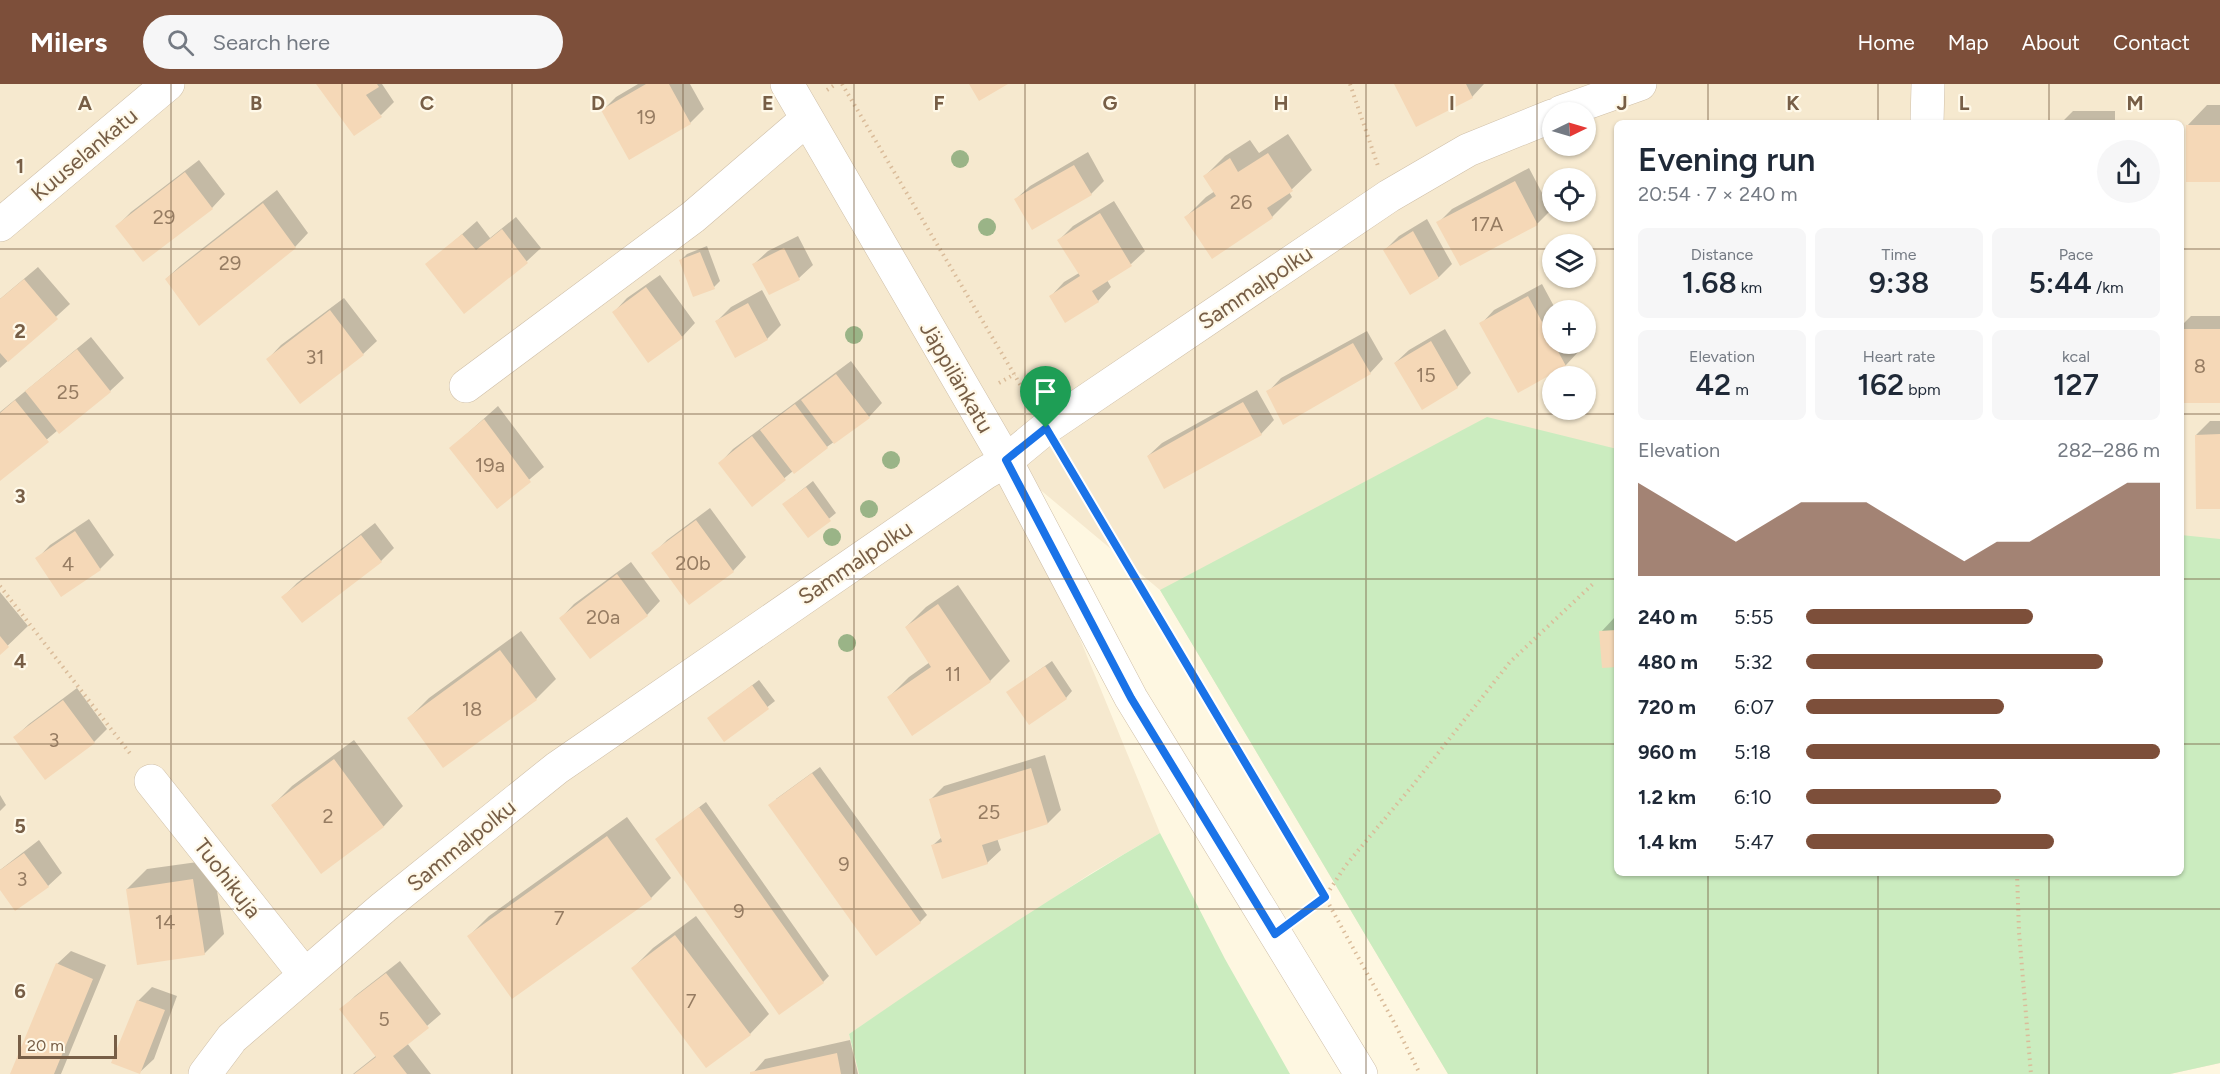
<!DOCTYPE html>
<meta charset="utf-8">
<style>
:root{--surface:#fff;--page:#f6f6f7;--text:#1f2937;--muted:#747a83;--accent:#7d4f3a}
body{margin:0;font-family:Figtree,sans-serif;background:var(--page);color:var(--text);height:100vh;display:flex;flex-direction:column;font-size:22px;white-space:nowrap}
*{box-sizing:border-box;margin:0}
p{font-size:20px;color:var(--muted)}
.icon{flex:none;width:33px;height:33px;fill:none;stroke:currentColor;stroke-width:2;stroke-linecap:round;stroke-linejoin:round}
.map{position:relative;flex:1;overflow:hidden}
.panel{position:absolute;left:1614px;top:36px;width:570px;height:756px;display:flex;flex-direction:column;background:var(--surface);border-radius:9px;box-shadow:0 2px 4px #0004}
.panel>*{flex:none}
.needle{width:39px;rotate:85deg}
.buttons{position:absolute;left:1542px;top:18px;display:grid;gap:12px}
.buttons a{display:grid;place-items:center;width:54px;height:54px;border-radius:50%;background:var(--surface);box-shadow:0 2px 4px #0004;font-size:30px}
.scale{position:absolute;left:18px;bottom:15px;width:99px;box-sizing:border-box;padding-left:6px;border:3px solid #775e46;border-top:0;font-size:16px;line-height:21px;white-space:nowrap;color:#775e46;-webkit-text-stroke:4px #fff9e9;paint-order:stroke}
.pin{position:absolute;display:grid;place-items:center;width:51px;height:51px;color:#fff;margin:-62px -26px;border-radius:50% 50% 50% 0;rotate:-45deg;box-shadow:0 0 6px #0007}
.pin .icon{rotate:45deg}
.round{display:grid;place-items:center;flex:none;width:63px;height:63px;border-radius:32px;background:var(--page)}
.overview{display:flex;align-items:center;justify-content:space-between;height:102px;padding:0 24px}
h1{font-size:33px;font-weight:600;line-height:45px}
.metrics{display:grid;grid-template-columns:repeat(3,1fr);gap:9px;height:102px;padding:6px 24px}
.metrics div{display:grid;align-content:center;border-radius:9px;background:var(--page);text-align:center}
.metrics b{font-size:30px;font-weight:600}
.metrics small{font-size:16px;font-weight:400}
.metrics p{font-size:16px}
.chart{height:168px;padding:12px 24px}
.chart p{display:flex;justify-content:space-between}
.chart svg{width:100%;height:108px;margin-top:6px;fill:var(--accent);opacity:.7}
ul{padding:0 24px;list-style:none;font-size:20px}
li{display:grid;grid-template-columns:96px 72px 1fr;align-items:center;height:45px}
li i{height:15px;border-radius:8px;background:var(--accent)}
header{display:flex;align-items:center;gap:36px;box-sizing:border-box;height:84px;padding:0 30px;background:var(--accent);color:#fff}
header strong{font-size:28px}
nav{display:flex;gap:33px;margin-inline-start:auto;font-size:21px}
.search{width:420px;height:54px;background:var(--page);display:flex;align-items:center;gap:15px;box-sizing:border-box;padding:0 21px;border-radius:33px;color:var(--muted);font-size:22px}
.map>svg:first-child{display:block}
.residential{fill:#f6e9cf;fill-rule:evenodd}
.green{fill:#cbecbf}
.shadow{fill:#0003}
.building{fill:#f5d8b7}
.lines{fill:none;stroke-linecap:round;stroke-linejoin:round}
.minor-casing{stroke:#cfbfa8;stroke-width:34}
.path{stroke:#dabc9a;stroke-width:4;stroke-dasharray:1.5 4.5;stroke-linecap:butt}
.minor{stroke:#fff;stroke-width:33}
.tree{fill:#9ab487}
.route-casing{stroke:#fff;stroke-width:12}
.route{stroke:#1a73e8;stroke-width:8}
.grid{fill:none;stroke:#775e46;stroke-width:1.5;stroke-opacity:0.55}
.labels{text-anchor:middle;stroke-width:4.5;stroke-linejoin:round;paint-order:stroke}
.number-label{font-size:20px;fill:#967c62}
.street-label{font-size:22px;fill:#775e46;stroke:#fff9e9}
.grid-label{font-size:20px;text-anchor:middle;font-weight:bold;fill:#775e46;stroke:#fff9e9;stroke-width:4.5;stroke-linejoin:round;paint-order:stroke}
</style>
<header>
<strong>Milers</strong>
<div class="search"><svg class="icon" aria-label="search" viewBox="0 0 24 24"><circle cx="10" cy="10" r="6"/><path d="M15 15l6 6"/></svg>Search here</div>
<nav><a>Home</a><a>Map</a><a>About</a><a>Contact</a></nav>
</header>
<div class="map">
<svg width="2220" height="990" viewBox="0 0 2220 990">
<rect width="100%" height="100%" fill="#fef7e1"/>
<path class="residential" d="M0 0H2220V979L2170 990H1448L1160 506 1007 378 1160 749 1090 790 849 950 859 990H0ZM1552 28H1586V62H1552ZM1617 39H2181V789H1617ZM1552 94H1586V128H1552ZM1552 160H1586V194H1552ZM1552 226H1586V260H1552ZM1552 292H1586V326H1552Z"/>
<path class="green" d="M1487 333 1617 365V789H2181V451L2220 455V979L2170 990H1448L1160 506Z
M1160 749 1225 875 1290 990H859L849 950C951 880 1053 811 1160 749Z"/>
<path class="shadow" d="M318 0H382L394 18 381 31Z
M638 0H690L704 25 690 39 630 73 603 26 616 13Z
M1396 0H1484L1472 13Z
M2207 21H2220V97L2187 42Z
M2073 27H2115V39H2061Z
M1288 50 1312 86 1289 108 1292 113 1272 133H1186L1206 113 1215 107 1205 92 1225 72 1250 56 1259 69Z
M1088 68 1104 97 1091 110 1016 115 1030 102Z
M199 76 225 110 212 124 117 142 131 128Z
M1529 84 1551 126 1537 140 1438 139 1452 125Z
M277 106 308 149 295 163 166 195 180 182Z
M1114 117 1145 167 1131 180 1107 196 1111 203 1098 217 1051 212 1064 198 1079 189 1059 156 1073 142Z
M516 133 541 164 527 177 464 228 427 181 477 137 490 154Z
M1427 135 1452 180 1439 193 1410 209 1385 166 1399 152Z
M798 152 813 181 799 194 754 180 768 167Z
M707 162 720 197 714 203 681 176 687 170Z
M38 183 70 220 0 284V215Z
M660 191 695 239 682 253 614 228 627 214Z
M1542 200 1556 226H1552V260H1575L1579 267 1566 281 1519 307 1481 240 1494 226Z
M762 206 781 241 767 255 717 237 731 223Z
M344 214 377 257 363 270 268 275 281 261Z
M2191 232H2220V318L2181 317V242Z
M1445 245 1471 289 1457 303 1395 279 1409 266Z
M1367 247 1383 275 1370 289 1268 308 1281 294Z
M91 253 124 294 110 307 58 346 0 395V328Z
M851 277 882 319 869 333 793 387 752 421 720 379 733 365Z
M1257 306 1274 336 1261 350 1148 372 1162 359Z
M498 322 544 383 497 423 451 364Z
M2210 337H2220V423L2196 351Z
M813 397 836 429 808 452 784 420Z
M710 424 746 473 733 487 653 470 667 456Z
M89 435 114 471 100 485 37 475 50 461Z
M375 439 394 464 381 477 283 513 297 499Z
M631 478 660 517 647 531 561 534 574 520Z
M958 501 1010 577 990 597 889 613 909 593 930 578 906 543 926 523Z
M0 508 28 542 0 569Z
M1614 534H1617V581L1601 548Z
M521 547 556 595 536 615 443 682 409 634 429 614Z
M1052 577 1072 607 1066 614 1008 608Z
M759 596 775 617 725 656 709 634Z
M77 604 107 645 94 658 15 653 29 640Z
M354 656 403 722 384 742 322 788 272 722 292 702Z
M1045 671 1061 726 1048 739 997 754 1001 766 987 779 933 761 942 753 930 716 944 702Z
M820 683 927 831 920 838 776 715Z
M0 711 6 721 0 727Z
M706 718 829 892 823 898 657 755Z
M627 733 671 794 651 814 469 852 489 832Z
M39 756 62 789 48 802 0 803V786Z
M212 776 224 850 204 870 127 805 147 785Z
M696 832 769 930 750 950 633 884 653 864Z
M71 867 106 881 61 990H12L57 880Z
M400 877 441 930 407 959 431 990H353L377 971 341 926 355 912Z
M152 903 177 912 154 975 140 988 138 917Z
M850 956 858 990H752L765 975Z"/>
<path class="building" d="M316 0H377L379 3 366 11 382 33 354 52Z
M646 0H669L691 40 629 76 601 26Z
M969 0H1008L979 17Z
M1394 0H1466L1473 14 1416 43Z
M2186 41H2220V98H2186Z
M1268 69 1293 107 1267 124 1273 134 1212 175 1184 133 1216 112 1203 92 1230 74 1238 88Z
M1074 81 1092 111 1032 146 1014 115Z
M185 88 213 125 143 178 115 142Z
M1515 97 1538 141 1460 182 1436 138Z
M263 119 296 164 199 242 165 195Z
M1100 129 1132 182 1092 207 1099 218 1065 239 1049 212 1080 192 1057 156Z
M502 145 528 179 464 230 425 180 462 150 476 166Z
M1413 147 1439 194 1410 211 1383 166Z
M784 164 800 196 769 211 752 180Z
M700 168 715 205 693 213 679 176Z
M24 195 58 235 8 278 0 269V215Z
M646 203 683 254 648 279 612 228Z
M1528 212 1566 282 1518 309 1479 239Z
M748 219 768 256 735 274 715 237Z
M330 226 364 271 300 320 266 275Z
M2181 245H2220V319H2181Z
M1431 257 1458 304 1422 326 1394 279Z
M1353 259 1371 290 1283 341 1266 307Z
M77 265 111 308 59 350 25 307Z
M836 290 870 334 834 360 801 316Z
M15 316 49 358 0 397V329Z
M1243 318 1262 351 1164 405 1147 372Z
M795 320 828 364 794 390 760 346Z
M484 335 531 398 497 425 449 364Z
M2220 350V425H2196L2195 351Z
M752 352 786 396 752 423 718 379Z
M806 403 831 437 808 454 782 420Z
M696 436 734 488 689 521 651 469Z
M75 447 101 486 61 513 35 474Z
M361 451 382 478 302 539 281 513Z
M617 490 648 532 590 575 559 534Z
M938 520 991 598 912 652 887 613 931 583 905 543Z
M1617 546V583L1602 584 1599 547Z
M0 552 9 563 0 571Z
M500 566 537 616 443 684 407 634Z
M1045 582 1067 615 1029 641 1006 608Z
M752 601 769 625 724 658 707 634Z
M63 616 95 659 45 696 13 653Z
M334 675 384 743 321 790 271 721Z
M1031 684 1048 740 982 761 988 780 942 795 931 761 942 758 929 715Z
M812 689 921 839 876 872 768 721Z
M699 723 824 899 779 931 655 755Z
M607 752 652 815 512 915 467 852Z
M24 769 49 803 15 827 0 806V786Z
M193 795 205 871 137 881 126 805Z
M675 851 751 951 706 984 631 884Z
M56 879 93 895 54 990H10Z
M386 889 429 944 393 972 407 990H354L376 973 339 925Z
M137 916 165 926 140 990 111 979Z
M837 969 841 990H750V988Z"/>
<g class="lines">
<g class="minor-casing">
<path id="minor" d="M787 0 1006 377 1131 614 1361 990
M1561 28 1640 0
M1927 39 1928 0
M0 141 168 0
M466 302 693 133 807 35
M151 697 305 891
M205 990 232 954 384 823 557 684 985 389 1006 377 1046 344 1389 112 1468 66 1552 32"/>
</g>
<path class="path" d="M842 0 1030 317
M1350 0 1378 82
M827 6 836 0
M999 299 1015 290
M1063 372 1325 813 1396 942 1420 990
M0 502 132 672
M2017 789 2019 848 2031 990
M1303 829 1325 813 1346 781 1413 701 1510 578 1595 498"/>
<use href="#minor" class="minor"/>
</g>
<g class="tree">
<circle cx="960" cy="75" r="9"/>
<circle cx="987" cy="143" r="9"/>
<circle cx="854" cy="251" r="9"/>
<circle cx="891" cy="376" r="9"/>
<circle cx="869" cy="425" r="9"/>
<circle cx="832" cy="453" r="9"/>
<circle cx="847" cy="559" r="9"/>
</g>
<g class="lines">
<g class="route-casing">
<path id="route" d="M1046 344 1325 813 1275 850 1131 614 1006 376Z"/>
</g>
<use href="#route" class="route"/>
</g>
<path class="grid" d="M171 0V990M342 0V990M512 0V990M683 0V990M854 0V990M1025 0V990M1195 0V990M1366 0V990M1537 0V990M1708 0V39M1878 0V39M2049 0V39M0 165H1552M1586 165H1617M2181 165H2220M0 330H1617M2181 330H2220M0 495H1617M2181 495H2220M0 660H1617M2181 660H2220M1708 789V990M1878 789V990M2049 789V990M0 825H2220"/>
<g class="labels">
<g class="number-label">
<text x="646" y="40">19</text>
<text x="1241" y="125">26</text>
<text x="164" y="140">29</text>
<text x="1487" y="147">17A</text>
<text x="230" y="186">29</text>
<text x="315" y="280">31</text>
<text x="2200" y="289">8</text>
<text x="1426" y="298">15</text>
<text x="68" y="315">25</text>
<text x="490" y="388">19a</text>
<text x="693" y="486">20b</text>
<text x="68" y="487">4</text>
<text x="603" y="540">20a</text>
<text x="953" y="597">11</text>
<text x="472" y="632">18</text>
<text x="54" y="663">3</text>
<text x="989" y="735">25</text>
<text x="328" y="739">2</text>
<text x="844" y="787">9</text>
<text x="22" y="802">3</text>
<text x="739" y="834">9</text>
<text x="559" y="841">7</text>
<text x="165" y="845">14</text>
<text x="691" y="924">7</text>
<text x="384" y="942">5</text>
</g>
<g class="street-label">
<text transform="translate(84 70) rotate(-40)" y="8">Kuuselankatu</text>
<text transform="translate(1255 203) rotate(-34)" y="8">Sammalpolku</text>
<text transform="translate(957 293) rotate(60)" y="8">Jäppilänkatu</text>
<text transform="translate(855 478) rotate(-34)" y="8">Sammalpolku</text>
<text transform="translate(461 761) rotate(-39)" y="8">Sammalpolku</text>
<text transform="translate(228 794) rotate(52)" y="8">Tuohikuja</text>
</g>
</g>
<g class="grid-label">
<text x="85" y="26">A</text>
<text x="256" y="26">B</text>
<text x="427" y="26">C</text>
<text x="598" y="26">D</text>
<text x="768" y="26">E</text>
<text x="939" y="26">F</text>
<text x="1110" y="26">G</text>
<text x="1281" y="26">H</text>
<text x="1452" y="26">I</text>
<text x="1622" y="26">J</text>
<text x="1793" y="26">K</text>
<text x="1964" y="26">L</text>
<text x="2135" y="26">M</text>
<text x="20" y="89">1</text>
<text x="20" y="254">2</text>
<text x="20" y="419">3</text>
<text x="20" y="584">4</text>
<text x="20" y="749">5</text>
<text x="20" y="914">6</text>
</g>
</svg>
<div class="buttons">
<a><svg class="needle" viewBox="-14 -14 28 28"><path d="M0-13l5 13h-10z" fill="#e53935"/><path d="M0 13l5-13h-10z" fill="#747a83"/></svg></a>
<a><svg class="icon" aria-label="locate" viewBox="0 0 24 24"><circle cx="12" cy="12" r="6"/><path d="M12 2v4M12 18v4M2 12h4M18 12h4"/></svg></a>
<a><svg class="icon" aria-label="layers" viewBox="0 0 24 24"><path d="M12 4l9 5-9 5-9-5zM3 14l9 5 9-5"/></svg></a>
<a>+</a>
<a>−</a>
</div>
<div class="scale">20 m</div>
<div class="pin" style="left:1046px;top:344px;background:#1e9e55"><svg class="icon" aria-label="arrive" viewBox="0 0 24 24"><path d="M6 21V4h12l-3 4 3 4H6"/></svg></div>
<section class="panel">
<div class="overview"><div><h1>Evening run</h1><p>20:54 · 7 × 240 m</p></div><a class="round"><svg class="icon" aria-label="share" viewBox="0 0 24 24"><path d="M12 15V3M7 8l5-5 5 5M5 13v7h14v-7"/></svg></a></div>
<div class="metrics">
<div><p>Distance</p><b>1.68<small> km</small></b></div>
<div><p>Time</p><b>9:38</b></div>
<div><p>Pace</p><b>5:44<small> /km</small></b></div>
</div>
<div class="metrics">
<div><p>Elevation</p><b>42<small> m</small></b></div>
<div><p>Heart rate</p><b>162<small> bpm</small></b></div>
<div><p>kcal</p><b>127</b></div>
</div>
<div class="chart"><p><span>Elevation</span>282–286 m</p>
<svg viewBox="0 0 160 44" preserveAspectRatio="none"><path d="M0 44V6L10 14L20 22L30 30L40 22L50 14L60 14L70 14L80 22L90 30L100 38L110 30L120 30L130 22L140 14L150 6L160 6V44z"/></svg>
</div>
<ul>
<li><b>240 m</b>5:55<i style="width:64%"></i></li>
<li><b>480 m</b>5:32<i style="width:84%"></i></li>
<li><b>720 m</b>6:07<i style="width:56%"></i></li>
<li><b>960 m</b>5:18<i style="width:100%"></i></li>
<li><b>1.2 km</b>6:10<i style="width:55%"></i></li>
<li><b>1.4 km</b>5:47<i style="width:70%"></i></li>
</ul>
</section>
</div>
